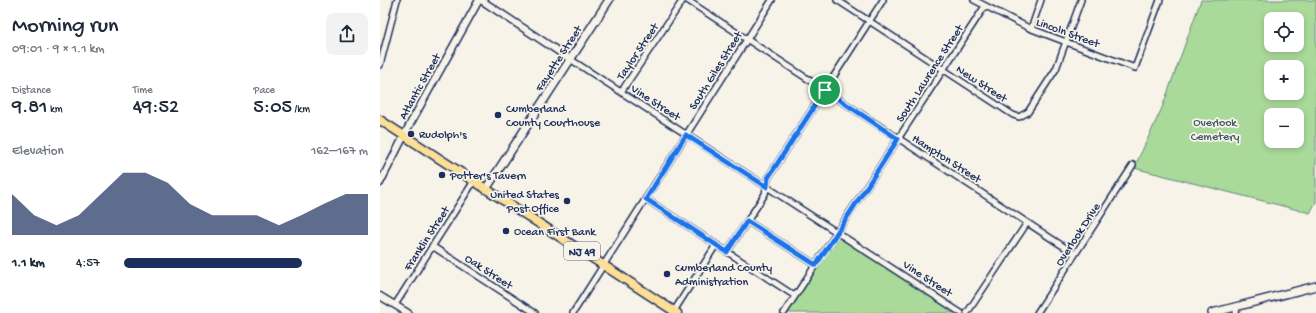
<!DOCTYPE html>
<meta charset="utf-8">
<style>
:root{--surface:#fff;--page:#f2f2f3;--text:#1f2937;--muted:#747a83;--accent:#1b2f5e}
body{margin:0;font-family:"Gochi Hand",sans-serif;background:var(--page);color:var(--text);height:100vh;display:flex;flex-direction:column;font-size:15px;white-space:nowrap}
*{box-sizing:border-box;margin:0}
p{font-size:13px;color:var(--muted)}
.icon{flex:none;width:22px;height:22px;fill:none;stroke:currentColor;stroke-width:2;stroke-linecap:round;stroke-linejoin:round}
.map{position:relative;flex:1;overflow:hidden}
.sheet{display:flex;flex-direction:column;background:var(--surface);width:380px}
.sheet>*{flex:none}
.fabs{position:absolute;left:884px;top:12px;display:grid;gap:8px}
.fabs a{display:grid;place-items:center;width:40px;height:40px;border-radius:8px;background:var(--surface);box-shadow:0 2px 6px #0003;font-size:20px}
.pin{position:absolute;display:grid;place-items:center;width:34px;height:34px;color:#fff;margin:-17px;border:2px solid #fff;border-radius:50%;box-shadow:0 1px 4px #0007}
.round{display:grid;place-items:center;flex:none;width:42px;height:42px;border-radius:8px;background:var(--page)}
.head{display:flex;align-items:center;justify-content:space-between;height:68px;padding:0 12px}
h1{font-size:22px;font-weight:600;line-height:30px}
.figures{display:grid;grid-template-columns:repeat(3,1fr);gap:6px;height:68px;padding:4px 12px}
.figures div{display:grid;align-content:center}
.figures b{font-size:20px;font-weight:600}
.figures small{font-size:11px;font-weight:400}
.figures p{font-size:11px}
.chart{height:112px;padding:8px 12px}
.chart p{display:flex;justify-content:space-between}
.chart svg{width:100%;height:72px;margin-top:4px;fill:var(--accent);opacity:.7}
ul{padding:0 12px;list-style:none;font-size:13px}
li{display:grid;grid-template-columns:64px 48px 1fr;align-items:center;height:30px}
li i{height:10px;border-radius:5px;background:var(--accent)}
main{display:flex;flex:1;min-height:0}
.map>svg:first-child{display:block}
.green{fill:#aada9a;stroke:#62847c;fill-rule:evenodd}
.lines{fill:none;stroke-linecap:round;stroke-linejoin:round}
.minor-casing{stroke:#1b2f5e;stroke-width:8}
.tertiary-casing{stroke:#1b2f5e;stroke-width:9}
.secondary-casing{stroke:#1b2f5e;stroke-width:10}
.trunk-casing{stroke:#1b2f5e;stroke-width:11}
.minor{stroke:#f7f3e8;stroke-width:5}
.tertiary{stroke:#f7f3e8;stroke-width:6}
.secondary{stroke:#f7f3e8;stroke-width:7}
.trunk{stroke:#fcde96;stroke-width:8}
.route-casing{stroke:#fff;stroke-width:8}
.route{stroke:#1a73e8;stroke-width:5}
.poi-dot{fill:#1b2f5e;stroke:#f7f3e8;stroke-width:1.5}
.labels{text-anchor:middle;stroke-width:3.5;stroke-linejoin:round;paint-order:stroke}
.shield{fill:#f7f3e8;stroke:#5d6a87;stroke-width:1}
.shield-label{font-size:11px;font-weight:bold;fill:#1b2f5e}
.street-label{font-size:12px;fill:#1b2f5e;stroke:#f7f3e8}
.poi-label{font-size:12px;fill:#1b2f5e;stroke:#f7f3e8;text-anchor:start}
.park-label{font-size:12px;fill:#3f5a6d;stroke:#f7f3e8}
</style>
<main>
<section class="sheet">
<div class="head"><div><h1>Morning run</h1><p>09:01 · 9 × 1.1 km</p></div><a class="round"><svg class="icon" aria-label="share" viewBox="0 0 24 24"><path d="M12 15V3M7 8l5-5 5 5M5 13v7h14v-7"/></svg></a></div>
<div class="figures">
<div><p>Distance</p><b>9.81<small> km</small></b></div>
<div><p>Time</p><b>49:52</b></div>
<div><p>Pace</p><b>5:05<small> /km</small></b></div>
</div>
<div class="chart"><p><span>Elevation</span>162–167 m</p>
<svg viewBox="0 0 160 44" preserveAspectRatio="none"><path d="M0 44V19L10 32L20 38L30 32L40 19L50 6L60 6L70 12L80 25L90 32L100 32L110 32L120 38L130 32L140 25L150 19L160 19V44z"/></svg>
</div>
<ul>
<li><b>1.1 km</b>4:57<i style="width:73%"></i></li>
</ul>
</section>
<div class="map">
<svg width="936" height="313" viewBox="0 0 936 313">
<rect width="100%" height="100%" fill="#f7f3e8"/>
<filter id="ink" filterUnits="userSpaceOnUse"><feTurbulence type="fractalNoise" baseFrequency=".025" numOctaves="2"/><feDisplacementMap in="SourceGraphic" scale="8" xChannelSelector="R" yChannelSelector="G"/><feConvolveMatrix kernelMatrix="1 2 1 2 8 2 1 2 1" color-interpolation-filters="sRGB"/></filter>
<g filter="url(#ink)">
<path class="green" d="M821 0H936V202L930 213 754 168 782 108ZM891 19H917V45H891ZM891 67H917V93H891ZM891 115H917V141H891Z
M457 232 581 313H404Z"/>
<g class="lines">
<g class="minor-casing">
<path id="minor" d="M307 0 695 254
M457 0 633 115 639 117 648 112 676 69 701 0
M594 0 649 28 755 68 780 0
M651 29 661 0
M190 59 581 313
M0 65 17 0
M241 92 303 0
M266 199 415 296
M367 221 436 265
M52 246 155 313
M347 252 385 194 388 178 503 0
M15 305 94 181
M294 311 336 245
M193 313 392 0
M404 313 605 6
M587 313 647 223
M657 313 753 165
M856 313 857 307"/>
</g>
<g class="tertiary-casing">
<path id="tertiary" d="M101 0 190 59
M0 183 29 126 99 0
M0 296 28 313"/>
</g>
<g class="secondary-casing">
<path id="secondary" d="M106 189 229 0
M832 313 936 286"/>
</g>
<g class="trunk-casing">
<path id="trunk" d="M0 120 297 313"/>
</g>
<use href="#minor" class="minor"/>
<use href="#tertiary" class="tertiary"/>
<use href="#secondary" class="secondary"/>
<use href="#trunk" class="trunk"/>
</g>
</g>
<g class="lines" filter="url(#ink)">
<g class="route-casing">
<path id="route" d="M445 90 518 139 436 265 367 221 347 252 266 199 306 135 387 187 388 178Z"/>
</g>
<use href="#route" class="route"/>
</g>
<g class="poi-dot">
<circle cx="118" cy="115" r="4"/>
<circle cx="31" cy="134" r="4"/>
<circle cx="62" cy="175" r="4"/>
<circle cx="187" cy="201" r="4"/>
<circle cx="126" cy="231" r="4"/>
<circle cx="287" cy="274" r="4"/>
</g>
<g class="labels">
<rect class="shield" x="184" y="242" width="36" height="18" rx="3"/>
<g class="shield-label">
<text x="202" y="255">NJ 49</text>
</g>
<g class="street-label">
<text transform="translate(688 32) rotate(20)" y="4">Lincoln Street</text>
<text transform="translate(257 51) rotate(-56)" y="4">Taylor Street</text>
<text transform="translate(178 58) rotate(-57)" y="4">Fayette Street</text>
<text transform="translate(335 70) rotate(-58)" y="4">South Giles Street</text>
<text transform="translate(549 73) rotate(-57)" y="4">South Lawrence Street</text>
<text transform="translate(602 83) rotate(33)" y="4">New Street</text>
<text transform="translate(39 86) rotate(-61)" y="4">Atlantic Street</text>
<text transform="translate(276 102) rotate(33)" y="4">Vine Street</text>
<text transform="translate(567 158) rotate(33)" y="4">Hampton Street</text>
<text transform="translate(697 234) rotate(-57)" y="4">Overlook Drive</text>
<text transform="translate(46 238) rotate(-57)" y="4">Franklin Street</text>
<text transform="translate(109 271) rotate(33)" y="4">Oak Street</text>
<text transform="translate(548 278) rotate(33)" y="4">Vine Street</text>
</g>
<g class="poi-label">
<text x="126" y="112">Cumberland<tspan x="126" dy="14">County Courthouse</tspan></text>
<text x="39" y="138">Rudolph's</text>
<text x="70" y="179">Potter's Tavern</text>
<text x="179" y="198" text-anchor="end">United States<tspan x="179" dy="14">Post Office</tspan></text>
<text x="134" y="235">Ocean First Bank</text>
<text x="295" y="271">Cumberland County<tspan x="295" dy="14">Administration</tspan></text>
</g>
<g class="park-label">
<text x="835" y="126">Overlook<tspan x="835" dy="14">Cemetery</tspan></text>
</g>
</g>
</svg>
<div class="fabs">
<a><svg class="icon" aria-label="locate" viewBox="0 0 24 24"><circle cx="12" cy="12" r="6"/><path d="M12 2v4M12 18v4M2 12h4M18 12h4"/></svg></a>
<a>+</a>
<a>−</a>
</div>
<div class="pin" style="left:445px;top:90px;background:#1e9e55"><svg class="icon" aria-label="arrive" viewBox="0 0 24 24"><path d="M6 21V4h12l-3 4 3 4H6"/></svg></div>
</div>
</main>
